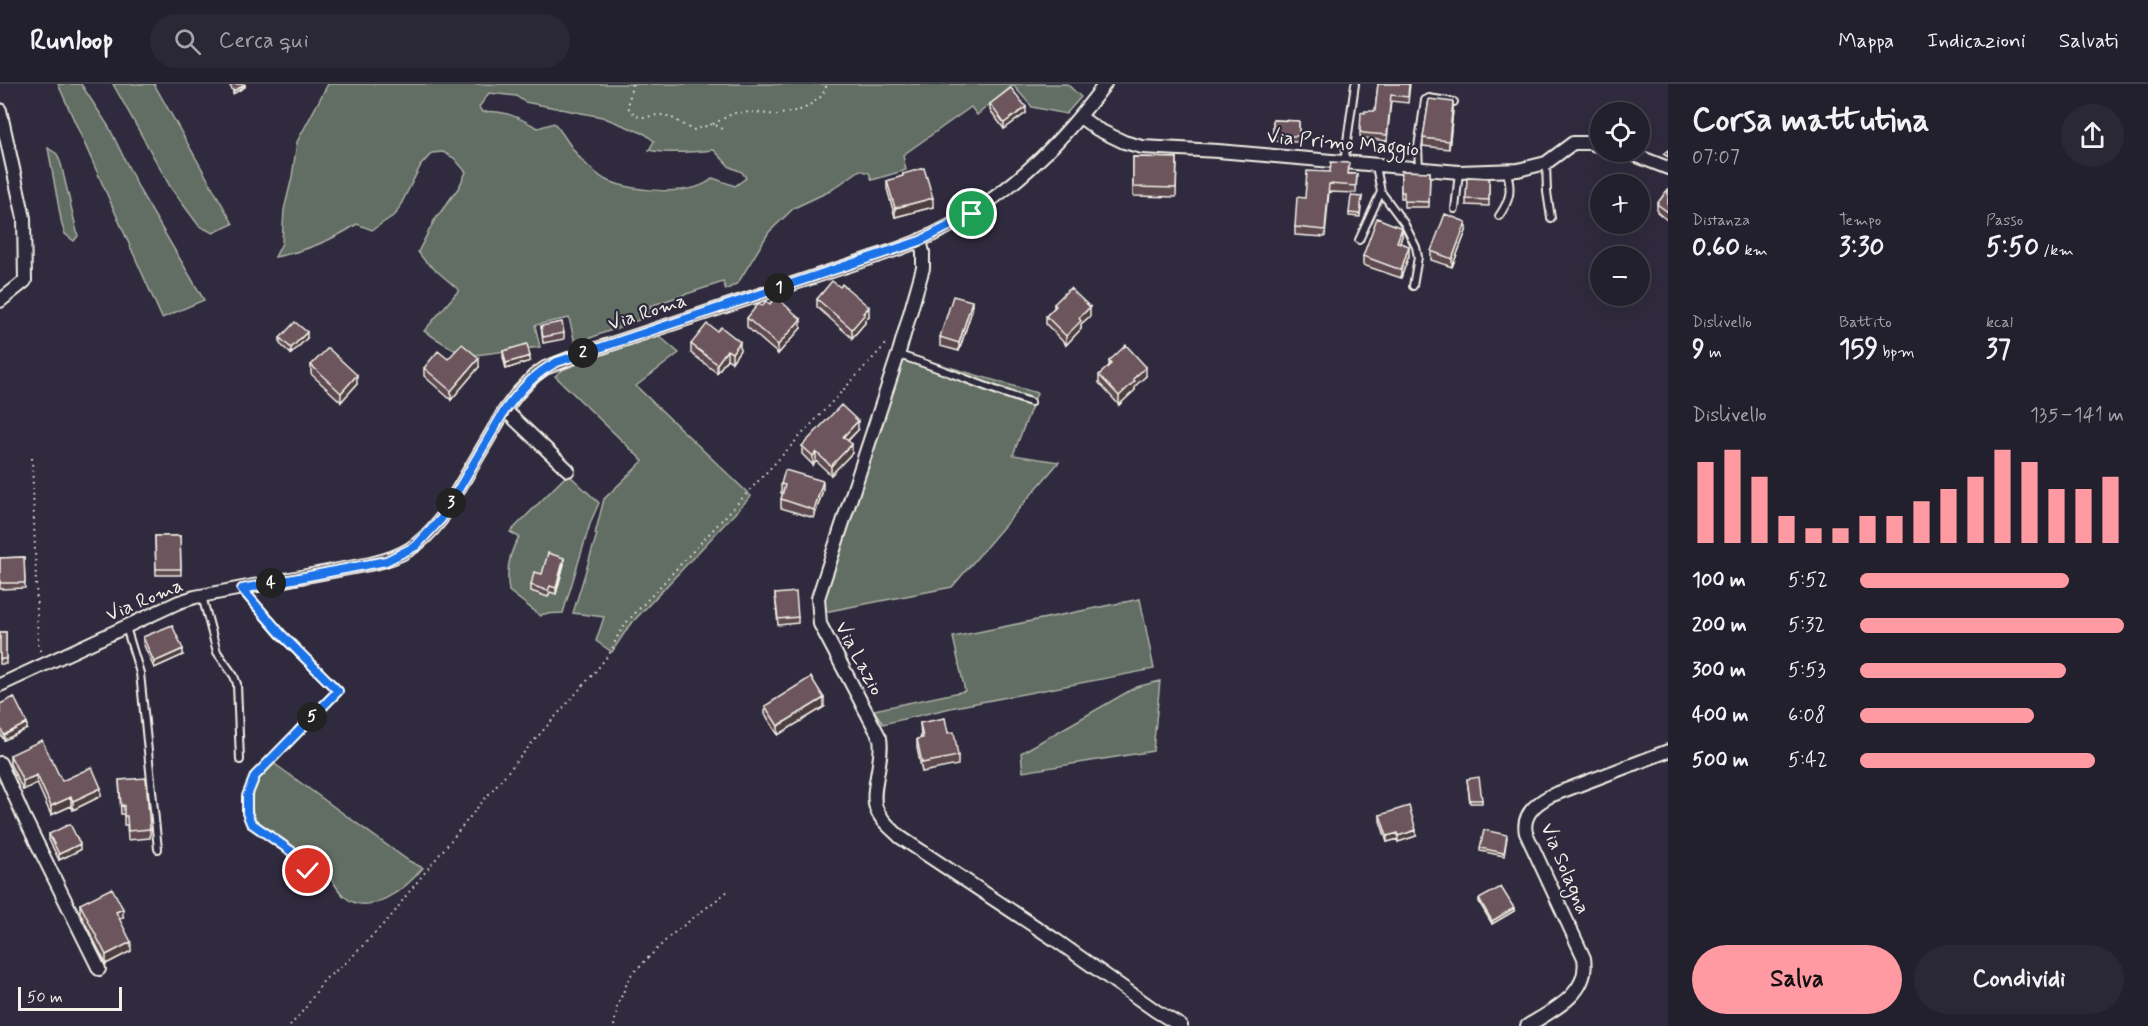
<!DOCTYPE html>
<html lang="it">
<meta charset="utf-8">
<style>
:root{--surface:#23202e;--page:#2b2836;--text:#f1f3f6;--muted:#a3a3aa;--line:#403e4a;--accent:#ff9aa2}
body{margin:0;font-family:Mynerve,sans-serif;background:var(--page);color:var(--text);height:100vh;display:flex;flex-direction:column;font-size:22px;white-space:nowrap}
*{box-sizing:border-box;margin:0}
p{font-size:20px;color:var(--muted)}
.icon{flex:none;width:33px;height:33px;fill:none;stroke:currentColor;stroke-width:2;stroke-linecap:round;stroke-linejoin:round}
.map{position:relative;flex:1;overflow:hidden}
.details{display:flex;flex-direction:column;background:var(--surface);width:480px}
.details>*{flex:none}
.buttons{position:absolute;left:1590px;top:18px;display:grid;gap:12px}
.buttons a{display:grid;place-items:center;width:60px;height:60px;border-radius:50%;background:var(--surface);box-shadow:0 6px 24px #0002,0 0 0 2px var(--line);font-size:30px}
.scale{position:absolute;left:18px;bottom:15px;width:104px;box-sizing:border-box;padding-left:6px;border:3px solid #f4f1e8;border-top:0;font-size:16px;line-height:21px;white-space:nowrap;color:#f4f1e8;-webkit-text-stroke:4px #2f2a3d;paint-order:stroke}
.pin{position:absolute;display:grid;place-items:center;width:51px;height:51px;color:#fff;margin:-26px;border:3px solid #fff;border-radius:50%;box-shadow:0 2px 6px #0007}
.km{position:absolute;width:30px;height:30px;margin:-15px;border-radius:50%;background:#222;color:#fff;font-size:16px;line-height:30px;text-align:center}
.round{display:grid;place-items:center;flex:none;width:63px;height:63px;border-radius:32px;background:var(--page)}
.head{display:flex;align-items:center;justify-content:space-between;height:102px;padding:0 24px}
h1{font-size:33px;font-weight:700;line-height:45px}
.metrics{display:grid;grid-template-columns:repeat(3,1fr);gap:9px;height:102px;padding:6px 24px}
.metrics div{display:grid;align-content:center}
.metrics b{font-size:26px;font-weight:700}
.metrics small{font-size:16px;font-weight:400}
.metrics p{font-size:16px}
.chart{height:168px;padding:12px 24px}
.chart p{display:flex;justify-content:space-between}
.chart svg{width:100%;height:108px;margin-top:6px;stroke:var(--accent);stroke-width:6}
.cta{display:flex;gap:12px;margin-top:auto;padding:12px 24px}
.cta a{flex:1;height:69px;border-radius:36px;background:var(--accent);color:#111;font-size:24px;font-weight:700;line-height:69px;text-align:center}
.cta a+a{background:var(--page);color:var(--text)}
ul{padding:0 24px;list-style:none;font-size:20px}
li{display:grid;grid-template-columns:96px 72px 1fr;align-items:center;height:45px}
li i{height:15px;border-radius:8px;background:var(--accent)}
header{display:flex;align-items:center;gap:36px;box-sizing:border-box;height:84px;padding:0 30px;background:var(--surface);border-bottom:2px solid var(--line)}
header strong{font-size:28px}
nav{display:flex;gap:33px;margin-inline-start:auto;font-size:21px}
.search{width:420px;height:54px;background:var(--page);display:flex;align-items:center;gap:15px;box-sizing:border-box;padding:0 21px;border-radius:33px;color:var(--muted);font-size:22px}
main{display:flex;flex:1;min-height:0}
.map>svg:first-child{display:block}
.green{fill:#626e63;stroke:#abb0a6;stroke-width:1.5;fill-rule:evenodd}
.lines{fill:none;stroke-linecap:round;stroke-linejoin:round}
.service-casing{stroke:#f4f1e8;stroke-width:10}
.minor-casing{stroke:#f4f1e8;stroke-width:16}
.path{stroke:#f4f1e8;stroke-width:2;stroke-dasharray:1.5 4.5;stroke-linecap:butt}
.service{stroke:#2f2a3d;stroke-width:6}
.minor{stroke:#2f2a3d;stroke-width:12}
.wall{fill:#5d4950;stroke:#f4f1e8;stroke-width:1.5}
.shaded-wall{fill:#4c3c41;stroke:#f4f1e8;stroke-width:1.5}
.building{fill:#6c555d;stroke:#f4f1e8;stroke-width:1.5}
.route-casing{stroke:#fff;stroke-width:12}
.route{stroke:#1a73e8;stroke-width:8}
.labels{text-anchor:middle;stroke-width:4.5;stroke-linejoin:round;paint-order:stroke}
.street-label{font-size:20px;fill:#f4f1e8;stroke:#2f2a3d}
</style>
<header>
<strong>Runloop</strong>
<div class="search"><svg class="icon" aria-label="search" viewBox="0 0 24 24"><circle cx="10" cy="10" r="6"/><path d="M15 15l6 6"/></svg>Cerca qui</div>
<nav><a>Mappa</a><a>Indicazioni</a><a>Salvati</a></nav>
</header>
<main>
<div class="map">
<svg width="1668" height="942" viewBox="0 0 1668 942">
<rect width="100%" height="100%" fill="#2f2a3d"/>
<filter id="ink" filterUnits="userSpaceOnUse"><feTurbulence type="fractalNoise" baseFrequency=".0167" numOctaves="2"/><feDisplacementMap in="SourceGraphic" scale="12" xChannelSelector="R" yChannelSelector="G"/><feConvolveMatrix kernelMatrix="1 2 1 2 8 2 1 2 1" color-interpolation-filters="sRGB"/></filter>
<g filter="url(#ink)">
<path class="green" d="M58 0H81L109 43 140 107 204 216 162 234Z
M113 0H154L233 140 213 149 199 142 171 104Z
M328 0H1067L1081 13 1066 30 1032 23 1013 1 977 31 971 23 903 71 906 86 872 96 869 89 860 86 830 107 794 124 769 148 738 199 726 206 723 198 650 222 652 231 582 257 575 259 569 234 535 241 540 263 475 271 459 269 424 247 459 206 425 177 418 168 434 137 459 103 466 88 454 74 443 68 432 69 421 81 396 130 372 146 357 140C331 157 306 167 275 173L282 159 284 126 292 93 297 58ZM489 9 516 12 525 18 602 33 645 50 654 57 649 66C664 70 698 68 714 66L730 83 742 88 746 94 735 102 713 94C692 114 632 107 606 96 600 93 593 86 588 82 572 69 567 53 554 39L538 44C520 34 503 25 482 28L479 23Z
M48 64 57 70 61 80 78 152 74 157 65 150 62 141Z
M658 251 679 269 636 302 751 412 629 542 612 568 596 557 604 533 573 529 597 450H595L604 415 643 377 555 292 564 285Z
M902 269 1037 309 1013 371 1059 378 952 503 824 528 822 511Z
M568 390 599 419 591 437 563 529 543 530 541 532 509 507C506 487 508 470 519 453L510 448Z
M1140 515 1154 585 955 623 883 640 874 626 965 607 953 553Z
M1160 597 1153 667 1023 688 1021 669 1136 603Z
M272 678 409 777 423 784 421 786C406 804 369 834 345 813 333 803 330 787 317 777 302 767 270 753 259 739 241 719 257 694 272 678Z"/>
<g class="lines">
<g class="service-casing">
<path id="service" d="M1344 79 1355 0
M1546 79 1547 108 1551 134
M1376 82 1381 108 1404 139 1416 163 1418 173 1413 202
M1419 84 1418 63 1425 16 1429 14 1454 18
M1455 125 1459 88
M1499 132C1510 116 1512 107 1507 88
M1359 156 1381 108
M898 271C944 284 986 305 1031 318
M242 505 281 551 338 607 298 647
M202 512 217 568 234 592 237 600 240 676
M126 543 140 589 158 765"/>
</g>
<g class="minor-casing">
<path id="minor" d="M0 26 24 134 25 197 0 217
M1080 33 1097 45 1124 58 1142 63 1218 67 1459 88 1518 86 1546 79 1573 59H1590L1600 62
M1614 68 1632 70 1668 84
M920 157 923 168V184L899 268 818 514 820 540 880 654C884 675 870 707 876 724 880 736 892 745 900 753L1057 857 1156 927 1181 942
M505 326 568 386
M0 601 179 518 195 513 370 480C403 473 420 462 441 435L505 326 517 310 534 292 545 284 584 269 898 165C983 135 1052 72 1105 0
M0 679 23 731 99 885
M1527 942C1553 926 1590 910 1584 874L1526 749C1522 731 1535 720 1550 712L1668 667"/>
</g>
<path class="path" d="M632 0 628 23C641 42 652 27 667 32 676 35 684 42 693 46L713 40 723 45
M713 40 734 29 752 28 777 31 804 25 822 12 826 3V0
M32 374 38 560 41 569
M291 654 255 692 247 713V729L251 739 299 776 308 787 314 801
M290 942 306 923 324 896 348 877 394 829 405 813 478 723 532 659 595 588 612 566 616 555 625 540 887 259
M614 942 617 923 630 892 670 852 728 807"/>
<use href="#service" class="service"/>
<use href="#minor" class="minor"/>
</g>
<path class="wall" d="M1378 0H1410L1408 19 1391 17 1387 57 1363 54 1360 52V47L1365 29 1375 27Z
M990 20 1026 29 1004 45 990 26Z
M1453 26 1449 65 1423 62V54Z
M1273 36 1299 37V58L1273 57Z
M1133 73 1177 74 1176 113 1133 112Z
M1401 87 1430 88 1429 123H1404V114H1401Z
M1330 88 1357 90 1356 109 1329 108 1325 153 1295 151V143L1305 114Z
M903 90 933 123 895 133 887 105V97L903 92Z
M1467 93 1489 94V122L1466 121Z
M1668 105V137L1657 128V120Z
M1362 113 1360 133 1349 132V129Z
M1466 147 1452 183 1431 176V167Z
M1402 152 1400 159 1409 171 1401 194 1363 181V172Z
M817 215 869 232 865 236V239L852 254 817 223Z
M1054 220 1090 232 1081 240V245L1066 261 1046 240V232L1054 224Z
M762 222 801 244 778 270 747 243V234Z
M972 226 959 267 940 262V253Z
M541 242 564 249V255L543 259Z
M717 247 740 266 732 278 727 275 717 289 691 269V260Z
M280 254H307L291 270 280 260Z
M503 267 530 277 506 285 503 273Z
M448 275 479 283 451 316 424 292V284Z
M1109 277 1146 292 1135 302V306L1119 321 1099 299V291L1109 282Z
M311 281 357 300 341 318 311 290Z
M858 346 848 357 852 369 831 391 816 377 813 381 802 370V362Z
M781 400 823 406 814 434 781 424V415L783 409H781Z
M155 452H180L181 491H156Z
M24 473 25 504 0 505V474Z
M564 480 556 510 550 508 548 513 531 507V501L542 490Z
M775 510 798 533V539L778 541Z
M0 548H6V580H0Z
M143 553 183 571 154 584 143 559Z
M0 620 27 645 4 656 0 649Z
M765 622 824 623 778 651 765 630Z
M920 639 948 649 958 672V681L922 688 917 664V655L921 654Z
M10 671 62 697 101 712 73 726 71 722 51 731 37 699 23 706 10 680Z
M1467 695 1482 716V719H1470Z
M119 696 150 745V754L128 756 127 741H124V730H121Z
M1380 731 1416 752 1398 758V755L1387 758 1380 737Z
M49 750 80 766 59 776 49 756Z
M1507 754 1504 772 1480 767V764Z
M1479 815 1514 827 1492 840 1479 818Z
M80 820 123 833 119 835 131 867 106 880 80 829Z"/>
<path class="shaded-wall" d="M245 1V3L233 10V7Z
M1453 18V26L1449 65V57Z
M1026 23V29L1004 45V39Z
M933 114V123L895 133V124Z
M1466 138V147L1452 183V175Z
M1402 144V152L1397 166V158Z
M1409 162V171L1401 194V186Z
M972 217V226L959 267V259Z
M869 223V232L865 236V239L852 254V245Z
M1090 223V232L1081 240V245L1066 261V252L1079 234Z
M801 235V244L778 270V261Z
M307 248V254L291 270V264Z
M740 258V266L732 278V269Z
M727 266V275L717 289V280Z
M530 272V277L506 285V279Z
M479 274V283L451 316V307Z
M1146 283V292L1135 302V306L1119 321V312L1133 295Z
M357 291V300L341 318V309Z
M858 337V346L843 361V353Z
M852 360V369L831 391V382Z
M816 368V377L813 381V372Z
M823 397V406L814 434V426Z
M564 474V480L556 510V504Z
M183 565V571L154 584V578Z
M824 614V623L778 651V642Z
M27 639V645L4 656V651Z
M37 691V699L23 706V697Z
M101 704V712L73 726V717Z
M71 713V722L51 731V722Z
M1416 746V752L1398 758V752Z
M1398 749V755L1387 758V752Z
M80 760V766L59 776V770Z
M1514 824V827L1492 840V837Z
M123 825V833L116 837V828Z
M131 858V867L106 880V871Z"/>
<path class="building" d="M229 0H244L245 1 233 7Z
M1378 0H1409L1408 13 1391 11 1387 51 1363 49 1360 47 1361 28 1365 29V27H1375Z
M1011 4 1026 23 1004 39 990 20Z
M1429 15 1453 18 1449 57 1423 54Z
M1273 36 1299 37V52H1273Z
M1668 66V73L1663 70Z
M1133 73 1177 74 1176 104 1133 103Z
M1331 78 1349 79 1348 90H1357L1356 102 1329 100 1325 146 1295 143 1297 113 1305 114 1307 87 1330 88Z
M924 84 933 114 895 124 887 97 903 92V90Z
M1401 87 1430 88 1429 118 1404 117V108H1401Z
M1467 93 1489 94V116L1466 115Z
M1668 105V128L1657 120Z
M1351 112 1362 113 1360 130 1349 129Z
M1445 130 1466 138 1452 175 1431 167Z
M1377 134 1402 144 1397 158 1409 162 1401 186 1363 172Z
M832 197 840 203 842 200 869 223 863 229 865 230 852 245 817 215Z
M1070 204 1090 223 1079 234 1081 237 1066 252 1046 232 1056 222 1054 220Z
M953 212 972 217 959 259 940 253Z
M776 213 801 235 778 261 747 234 759 219 762 222 766 217 770 220Z
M295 238 307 248 291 264 280 254Z
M562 238 564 249 543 253 541 242Z
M707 240 717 247 721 243 740 258 732 269 727 266 717 280 691 260Z
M462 260 479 274 451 307 424 284 438 267 448 275Z
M527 260 530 272 506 279 503 267Z
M1126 261 1146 283 1133 295 1135 297 1119 312 1099 291 1111 280 1109 277Z
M328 264 357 291 341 309 311 281Z
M841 321 858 337 843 353 852 360 831 382 816 368 813 372 802 362Z
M785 386 823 397 814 426 781 415 785 401 781 400Z
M155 452H180L181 485H156Z
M548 469 564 474 556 504 550 502 548 507 531 501 534 488 542 490Z
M24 473 25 499H0V474Z
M796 508 798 533 778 535 775 510Z
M172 541 183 565 154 578 143 553Z
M0 548H6V575H0Z
M811 593 824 614 778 642 765 622Z
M14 613 27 639 4 651 0 643V620Z
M945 634 948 649 954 648 958 672 922 679 917 655 923 654 920 639Z
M42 656 62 697 92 683 101 704 73 717 71 713 51 722 37 691 23 697 10 671Z
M1479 693 1482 716H1470L1467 695Z
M146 694 150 745 128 747 127 732H124V721L121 722 119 696Z
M1409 722 1416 746 1398 752V749L1387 752 1380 731Z
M70 740 80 760 59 770 49 750Z
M1484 746 1507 751 1504 769 1480 764Z
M1501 803 1514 824 1492 837 1479 815Z
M112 804 123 825 116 828 131 858 106 871 80 820Z"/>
</g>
<g class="lines" filter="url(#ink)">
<g class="route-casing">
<path id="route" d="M308 787 291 767 251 739 247 729V712L255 692 338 607 281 550 242 505 386 477 416 462 441 435 505 326C520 306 535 289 557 278L920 157 972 130"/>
</g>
<use href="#route" class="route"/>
</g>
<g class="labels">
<g class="street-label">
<text transform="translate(1343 58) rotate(5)" y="7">Via Primo Maggio</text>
<text transform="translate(647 227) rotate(-18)" y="7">Via Roma</text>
<text transform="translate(144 515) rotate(-23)" y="7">Via Roma</text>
<text transform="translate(860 574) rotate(62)" y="7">Via Lazio</text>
<text transform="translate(1566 784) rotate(67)" y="7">Via Solagna</text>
</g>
</g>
</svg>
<div class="buttons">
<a><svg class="icon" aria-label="locate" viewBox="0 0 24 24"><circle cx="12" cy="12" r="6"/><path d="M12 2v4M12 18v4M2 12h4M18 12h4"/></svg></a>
<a>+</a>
<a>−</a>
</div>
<div class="scale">50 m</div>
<div class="pin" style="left:972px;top:130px;background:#1e9e55"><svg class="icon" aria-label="arrive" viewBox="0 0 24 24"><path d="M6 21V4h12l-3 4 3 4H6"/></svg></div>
<div class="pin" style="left:308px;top:787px;background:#d93025"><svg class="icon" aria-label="check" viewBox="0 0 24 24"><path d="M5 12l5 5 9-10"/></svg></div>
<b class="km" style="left:779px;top:204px">1</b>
<b class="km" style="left:583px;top:269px">2</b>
<b class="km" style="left:451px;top:419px">3</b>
<b class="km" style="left:271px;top:499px">4</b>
<b class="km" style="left:312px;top:633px">5</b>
</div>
<section class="details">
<div class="head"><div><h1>Corsa mattutina</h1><p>07:07</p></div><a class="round"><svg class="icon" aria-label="share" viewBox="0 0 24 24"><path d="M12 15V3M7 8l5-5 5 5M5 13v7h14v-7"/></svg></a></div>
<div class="metrics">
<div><p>Distanza</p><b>0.60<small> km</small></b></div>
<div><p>Tempo</p><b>3:30</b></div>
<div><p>Passo</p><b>5:50<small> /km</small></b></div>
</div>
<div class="metrics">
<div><p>Dislivello</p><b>9<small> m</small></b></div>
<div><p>Battito</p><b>159<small> bpm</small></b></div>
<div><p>kcal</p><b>37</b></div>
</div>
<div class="chart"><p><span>Dislivello</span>135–141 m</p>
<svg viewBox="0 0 160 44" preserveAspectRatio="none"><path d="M5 44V11M15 44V6M25 44V17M35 44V33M45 44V38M55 44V38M65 44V33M75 44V33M85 44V27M95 44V22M105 44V17M115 44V6M125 44V11M135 44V22M145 44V22M155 44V17"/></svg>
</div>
<ul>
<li><b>100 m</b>5:52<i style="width:79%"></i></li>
<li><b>200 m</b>5:32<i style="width:100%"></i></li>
<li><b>300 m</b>5:53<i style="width:78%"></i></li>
<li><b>400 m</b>6:08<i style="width:66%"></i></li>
<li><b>500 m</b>5:42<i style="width:89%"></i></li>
</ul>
<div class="cta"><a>Salva</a><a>Condividi</a></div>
</section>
</main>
